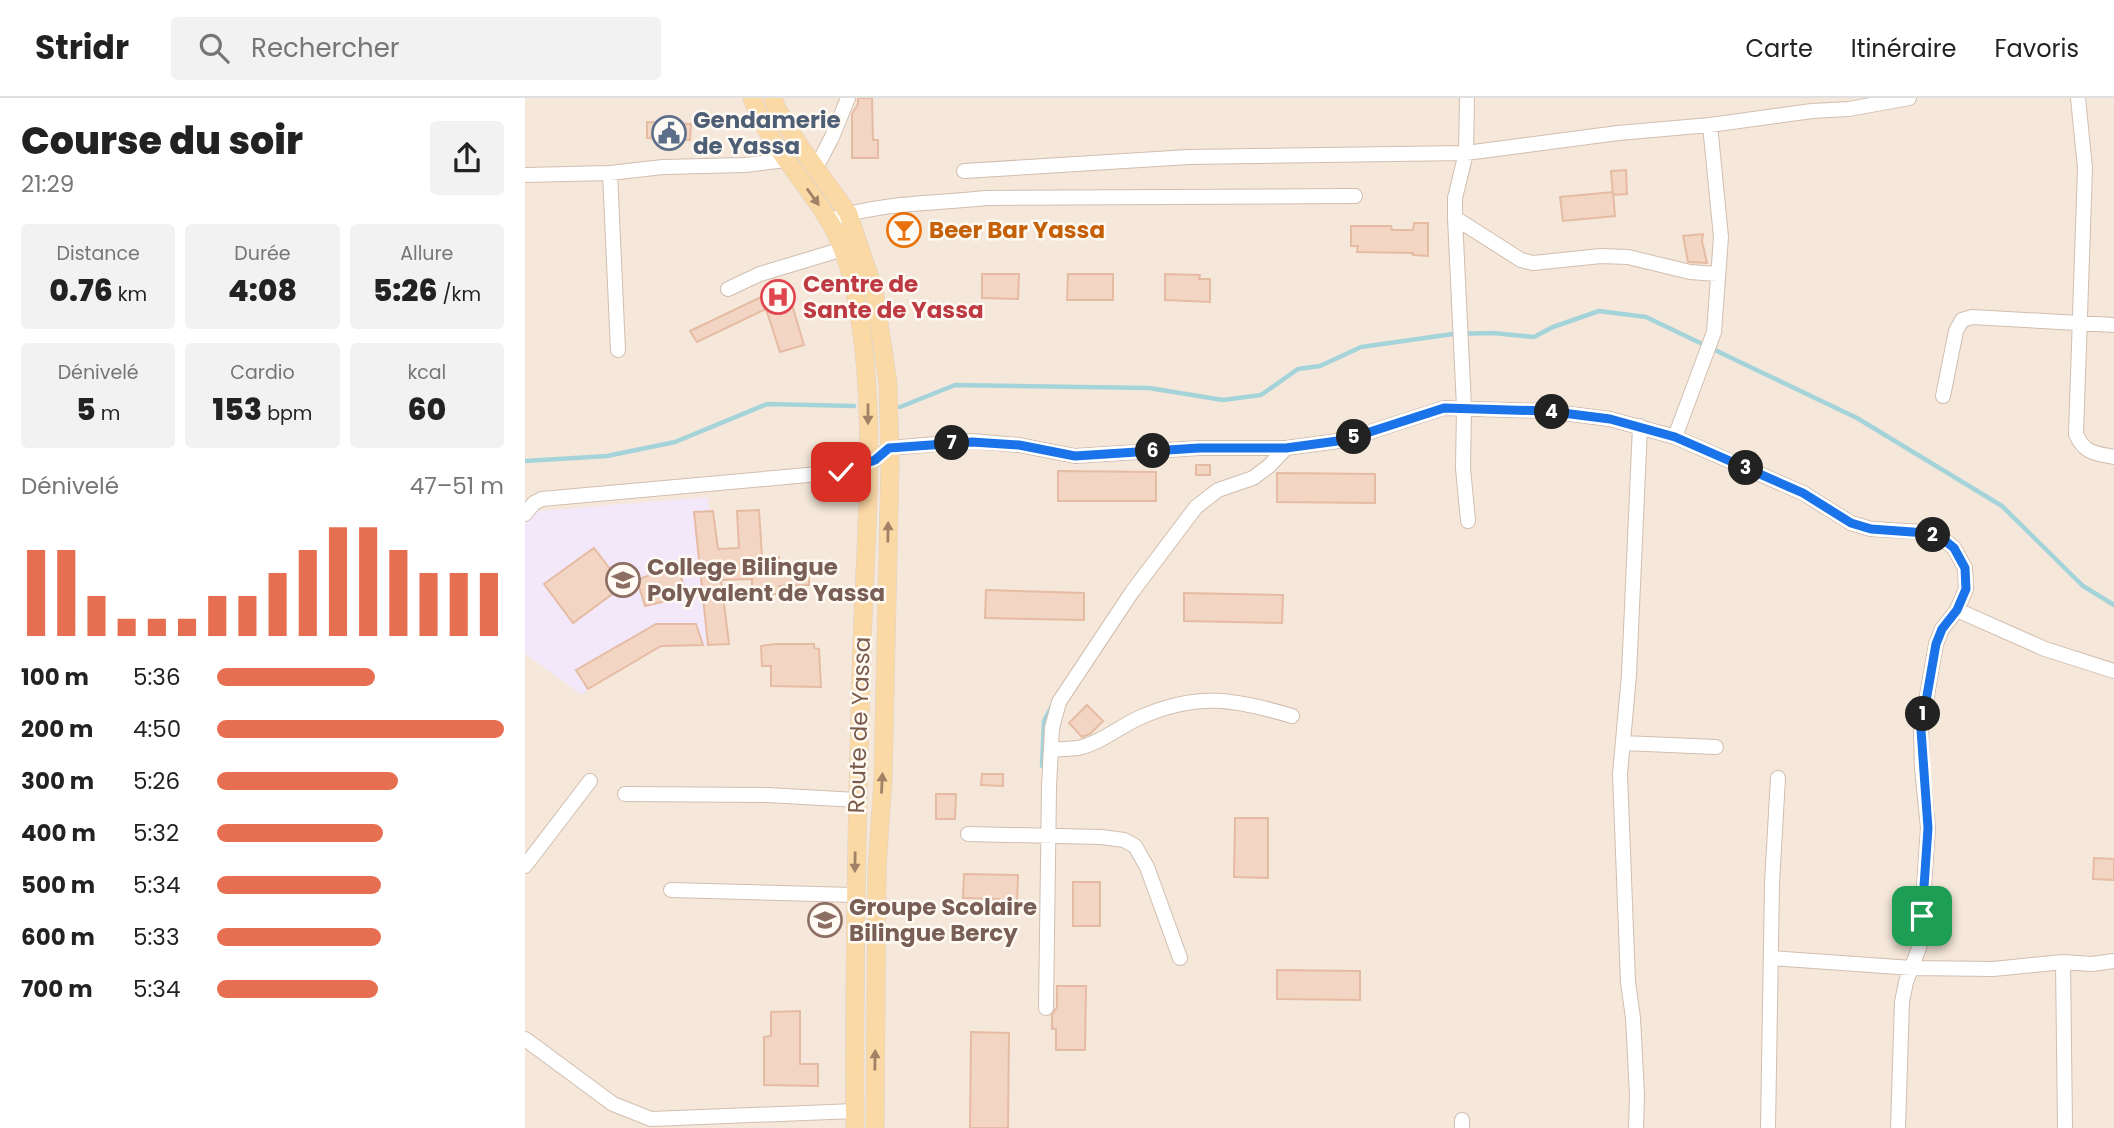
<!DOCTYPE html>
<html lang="fr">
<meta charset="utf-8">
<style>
:root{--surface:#fff;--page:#f2f2f2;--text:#222;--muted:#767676;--line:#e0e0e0;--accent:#e76f51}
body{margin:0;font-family:Poppins,sans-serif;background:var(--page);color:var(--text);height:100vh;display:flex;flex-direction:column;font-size:26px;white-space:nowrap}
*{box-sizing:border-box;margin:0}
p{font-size:23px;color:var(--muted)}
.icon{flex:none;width:38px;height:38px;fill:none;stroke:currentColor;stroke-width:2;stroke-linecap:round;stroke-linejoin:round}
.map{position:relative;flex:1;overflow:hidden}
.drawer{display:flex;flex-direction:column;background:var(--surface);width:525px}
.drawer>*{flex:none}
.pin{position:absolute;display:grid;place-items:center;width:60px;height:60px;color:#fff;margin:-30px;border-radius:14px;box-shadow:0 4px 10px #0006}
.km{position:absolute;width:35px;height:35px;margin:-18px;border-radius:50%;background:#222;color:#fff;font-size:19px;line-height:35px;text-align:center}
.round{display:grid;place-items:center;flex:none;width:74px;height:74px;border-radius:7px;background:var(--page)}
.headline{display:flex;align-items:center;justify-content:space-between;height:119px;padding:0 21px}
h1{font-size:38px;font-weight:800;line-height:52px}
.figures{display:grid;grid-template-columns:repeat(3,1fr);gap:10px;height:119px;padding:7px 21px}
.figures div{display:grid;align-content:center;border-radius:7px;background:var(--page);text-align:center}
.figures b{font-size:30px;font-weight:800}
.figures small{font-size:19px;font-weight:400}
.figures p{font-size:19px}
.chart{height:196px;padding:14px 21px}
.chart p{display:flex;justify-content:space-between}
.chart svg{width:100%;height:126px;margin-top:7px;stroke:var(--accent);stroke-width:6}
ul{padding:0 21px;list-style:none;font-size:23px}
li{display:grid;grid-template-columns:112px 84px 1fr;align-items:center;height:52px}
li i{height:18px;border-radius:9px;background:var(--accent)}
header{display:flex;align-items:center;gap:42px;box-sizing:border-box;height:98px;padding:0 35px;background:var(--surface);border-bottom:2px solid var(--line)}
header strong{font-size:33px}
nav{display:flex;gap:38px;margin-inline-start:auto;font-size:24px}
.search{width:490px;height:63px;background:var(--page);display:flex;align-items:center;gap:18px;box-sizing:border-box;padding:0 24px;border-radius:7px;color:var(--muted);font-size:26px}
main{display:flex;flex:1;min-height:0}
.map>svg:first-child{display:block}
.residential{fill:#f5e8da}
.education{fill:#f3e8fa}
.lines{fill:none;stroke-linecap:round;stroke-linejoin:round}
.stream{stroke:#a5d3da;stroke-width:4.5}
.building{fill:#f3d5c3;stroke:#e6bba3;stroke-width:2}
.minor-casing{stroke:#d1beb0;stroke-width:16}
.major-casing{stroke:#dad1cd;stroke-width:19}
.minor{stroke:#fff;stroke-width:14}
.major{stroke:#fbd9a5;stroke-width:18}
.oneway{fill:#a18267}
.route-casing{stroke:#fff;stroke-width:14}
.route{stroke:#1a73e8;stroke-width:9}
.labels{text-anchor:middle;stroke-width:5;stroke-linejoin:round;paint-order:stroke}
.service-label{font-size:23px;font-weight:bold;fill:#4e5e75;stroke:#fffaf3;text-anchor:start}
.food-label{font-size:23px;font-weight:bold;fill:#c56008;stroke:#fffaf3;text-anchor:start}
.health-label{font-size:23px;font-weight:bold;fill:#be3a42;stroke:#fffaf3;text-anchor:start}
.education-label{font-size:23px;font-weight:bold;fill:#785e54;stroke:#fffaf3;text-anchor:start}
.street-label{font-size:23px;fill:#7a5c4d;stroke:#fffaf3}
</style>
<header>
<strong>Stridr</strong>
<div class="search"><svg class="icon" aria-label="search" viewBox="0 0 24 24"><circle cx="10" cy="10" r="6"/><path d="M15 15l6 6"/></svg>Rechercher</div>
<nav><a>Carte</a><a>Itinéraire</a><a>Favoris</a></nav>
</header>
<main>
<section class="drawer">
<div class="headline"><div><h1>Course du soir</h1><p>21:29</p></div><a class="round"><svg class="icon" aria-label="share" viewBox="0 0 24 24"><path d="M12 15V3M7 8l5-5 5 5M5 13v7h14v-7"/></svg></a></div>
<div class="figures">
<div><p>Distance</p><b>0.76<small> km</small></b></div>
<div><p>Durée</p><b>4:08</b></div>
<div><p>Allure</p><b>5:26<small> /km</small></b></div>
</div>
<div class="figures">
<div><p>Dénivelé</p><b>5<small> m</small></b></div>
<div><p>Cardio</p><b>153<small> bpm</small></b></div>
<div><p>kcal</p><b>60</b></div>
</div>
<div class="chart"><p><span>Dénivelé</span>47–51 m</p>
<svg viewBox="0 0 160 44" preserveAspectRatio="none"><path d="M5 44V14M15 44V14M25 44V30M35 44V38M45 44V38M55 44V38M65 44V30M75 44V30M85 44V22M95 44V14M105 44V6M115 44V6M125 44V14M135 44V22M145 44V22M155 44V22"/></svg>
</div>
<ul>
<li><b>100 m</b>5:36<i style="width:55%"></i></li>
<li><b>200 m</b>4:50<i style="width:100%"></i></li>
<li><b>300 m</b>5:26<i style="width:63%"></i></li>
<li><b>400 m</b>5:32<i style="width:58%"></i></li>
<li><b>500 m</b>5:34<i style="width:57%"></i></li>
<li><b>600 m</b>5:33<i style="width:57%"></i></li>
<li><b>700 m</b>5:34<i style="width:56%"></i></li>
</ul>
</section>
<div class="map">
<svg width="1589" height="1030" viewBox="0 0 1589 1030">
<rect width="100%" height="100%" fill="#fdf6ec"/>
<path class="residential" d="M0 0H1589V1030H0Z"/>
<path class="education" d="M183 399 184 413H188L204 546 136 548 63 591 57 597 0 556V419L2 414Z"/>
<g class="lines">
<path class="stream" d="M375 309 430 287 624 290 698 302 736 297 773 271 795 268 836 249 928 236 968 235 1009 239 1028 229 1074 213 1121 219 1332 320 1477 408 1558 488 1589 507
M0 363 82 358 150 344 242 306 329 308
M517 668 519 623 527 608"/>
</g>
<path class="building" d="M333 0H347L348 42H353V60H327V16L333 6Z
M122 24 166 26 165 42 122 40Z
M1101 72 1102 96 1088 97 1086 73Z
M1088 94 1090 118 1038 123 1035 99Z
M889 125H903V158L888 157V155L832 154 833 148H826V128H866L867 132H888Z
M1178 136 1177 143 1182 165 1163 164 1158 138Z
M457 176H494L493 201 457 200Z
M543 176H588V202H542Z
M640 176 675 177 674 181H685V204L640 202Z
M261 187 279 247 255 254 241 211 172 244 165 233Z
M671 367H685V377H671Z
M533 373 631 374V403H533Z
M752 375 850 376V405L752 404Z
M234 412 237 459H254V467H258V471L284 470V487L254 488V496H227V481L196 482 204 546 183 547 169 414 188 413 193 451 214 450 212 413Z
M69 450 98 488 48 525 19 486Z
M152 466 162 498 120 508 112 482Z
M461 492 559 495V522L460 520Z
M659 495 758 497 757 525 659 523Z
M131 526H171L178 547 136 548 63 591 51 572Z
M250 546H289V550L294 551 296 589 246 588V568H237L236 548Z
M562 607 578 623 565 636 557 639 544 625Z
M457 676H478V688L456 687Z
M411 696H431L430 721H411Z
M710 720H743V780L709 779Z
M1569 760 1589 761V782L1568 781Z
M439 776 493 777 492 805H474V801L438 800Z
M548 784H575V828H548Z
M752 872 835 873V902L752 901Z
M532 888H561L560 952H531V931H527V917L532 909Z
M275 913V966H293V988L239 987V939L246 938V914Z
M446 934 484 935 483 1030H445Z"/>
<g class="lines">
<g class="minor-casing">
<path id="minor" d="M942 0 941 55 930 100V120L939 309 938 370 943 423
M1553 0 1560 70 1551 336C1559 355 1569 355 1589 359
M291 70 307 39 323 0
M439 73 664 59 941 55 1093 35 1185 27 1287 13 1324 11 1384 0
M85 75 93 252
M0 77 85 75 138 69 220 67 261 62
M930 120 996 162 1008 165 1076 158 1103 159 1165 174 1192 176
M304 122C355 104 408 106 461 100L830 98
M203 191 235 176 318 151
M1418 298 1431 233 1437 222 1447 219 1589 227
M1150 339 1189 234 1196 139 1185 27
M0 416 9 405 17 401 316 374 350 362 364 350 447 343 494 347 550 358 674 350H761L820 342 919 310 1022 313 1085 321 1150 339 1278 395 1326 425 1346 431 1401 434 1418 441 1429 450 1440 470 1441 491 1432 512 1417 531 1411 546 1396 632 1397 670 1403 730 1397 818 1394 850 1381 884 1377 904 1373 1030
M1432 512 1520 551 1589 573
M1098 645 1191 649
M526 652C535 651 544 651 553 650 576 645 595 628 616 619 672 594 710 601 767 618
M100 696 242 697 332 702
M443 736 576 739 599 742 610 748 622 769 655 860
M0 768 65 683
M146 792 329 797
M1247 860 1387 870 1468 871 1538 864 1567 866 1589 863
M1538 864 1540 1030
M521 910 524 689 527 630 534 604 607 494 671 409 693 392 728 380 744 368 761 350
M0 941 88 1006 126 1021 330 1013
M937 1030V1022
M1111 1030 1112 997 1108 920 1103 884 1095 676 1104 577 1115 328
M1243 1030 1247 785 1253 680"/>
</g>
<g class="major-casing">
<path id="major" d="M227 0C243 46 278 80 303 121 315 140 323 164 328 185 354 302 341 427 337 546 332 707 329 868 330 1030
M248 0 252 11 272 44 323 115 349 192 363 285 365 367 358 681 352 770 350 1030"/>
</g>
<use href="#minor" class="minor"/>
<use href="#major" class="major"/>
</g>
<defs><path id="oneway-solid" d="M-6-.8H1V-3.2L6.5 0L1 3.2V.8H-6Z" transform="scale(1.75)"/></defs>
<g class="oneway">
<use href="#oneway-solid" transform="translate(288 99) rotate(54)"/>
<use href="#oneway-solid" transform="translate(343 316) rotate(90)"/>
<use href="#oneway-solid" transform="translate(363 434) rotate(-89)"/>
<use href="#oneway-solid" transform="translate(357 685) rotate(-87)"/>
<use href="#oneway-solid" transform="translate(330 764) rotate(91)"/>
<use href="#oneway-solid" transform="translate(350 962) rotate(-89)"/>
</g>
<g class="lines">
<g class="route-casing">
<path id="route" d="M316 374 350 362 364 350 447 344 494 347 550 358 674 350H761L820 342 919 310 1022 313 1085 321 1150 339 1278 395 1326 425 1346 431 1401 435 1418 441 1429 450 1440 470 1441 491 1432 512 1417 531 1411 546 1396 632 1403 730 1397 818"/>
</g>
<use href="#route" class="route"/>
</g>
<defs>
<g id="civic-ring" transform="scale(1.75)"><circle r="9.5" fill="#fffaf3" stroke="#5c6f8a" stroke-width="1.5"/><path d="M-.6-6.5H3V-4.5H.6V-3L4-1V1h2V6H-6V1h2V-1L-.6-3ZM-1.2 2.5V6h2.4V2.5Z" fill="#5c6f8a"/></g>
<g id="bar-ring" transform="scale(1.75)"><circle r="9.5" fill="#fffaf3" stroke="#e8710a" stroke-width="1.5"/><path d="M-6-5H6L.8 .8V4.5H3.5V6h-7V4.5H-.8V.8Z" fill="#e8710a"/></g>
<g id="hospital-ring" transform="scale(1.75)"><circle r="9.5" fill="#fffaf3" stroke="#e0444e" stroke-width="1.5"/><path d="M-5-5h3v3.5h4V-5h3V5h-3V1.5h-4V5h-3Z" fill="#e0444e"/></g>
<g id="school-ring" transform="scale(1.75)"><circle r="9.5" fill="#fffaf3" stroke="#8d6e63" stroke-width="1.5"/><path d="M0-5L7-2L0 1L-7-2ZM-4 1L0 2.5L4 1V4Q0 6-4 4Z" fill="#8d6e63"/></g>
</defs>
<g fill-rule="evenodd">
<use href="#civic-ring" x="144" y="35"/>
<use href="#bar-ring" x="379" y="132"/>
<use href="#hospital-ring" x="253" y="199"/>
<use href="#school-ring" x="98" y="482"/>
<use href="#school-ring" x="300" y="822"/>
</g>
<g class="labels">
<g class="service-label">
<text x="168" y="30">Gendamerie<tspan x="168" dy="26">de Yassa</tspan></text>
</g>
<g class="food-label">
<text x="404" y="140">Beer Bar Yassa</text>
</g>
<g class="health-label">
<text x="278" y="194">Centre de<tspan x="278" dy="26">Sante de Yassa</tspan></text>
</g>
<g class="education-label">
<text x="122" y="477">College Bilingue<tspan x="122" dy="26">Polyvalent de Yassa</tspan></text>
<text x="324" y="817">Groupe Scolaire<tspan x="324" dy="26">Bilingue Bercy</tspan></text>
</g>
<g class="street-label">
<text transform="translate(334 627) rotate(-88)" y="8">Route de Yassa</text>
</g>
</g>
</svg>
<div class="pin" style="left:1397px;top:818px;background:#1e9e55"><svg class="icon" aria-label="arrive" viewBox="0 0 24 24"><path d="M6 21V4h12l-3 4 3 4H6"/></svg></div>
<div class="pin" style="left:316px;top:374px;background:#d93025"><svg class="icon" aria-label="check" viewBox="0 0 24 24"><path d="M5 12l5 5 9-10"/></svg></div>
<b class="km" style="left:1398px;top:616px">1</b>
<b class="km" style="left:1408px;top:437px">2</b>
<b class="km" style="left:1221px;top:370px">3</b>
<b class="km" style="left:1027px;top:314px">4</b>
<b class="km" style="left:829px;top:339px">5</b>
<b class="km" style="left:628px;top:353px">6</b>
<b class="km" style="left:427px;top:345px">7</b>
</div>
</main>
